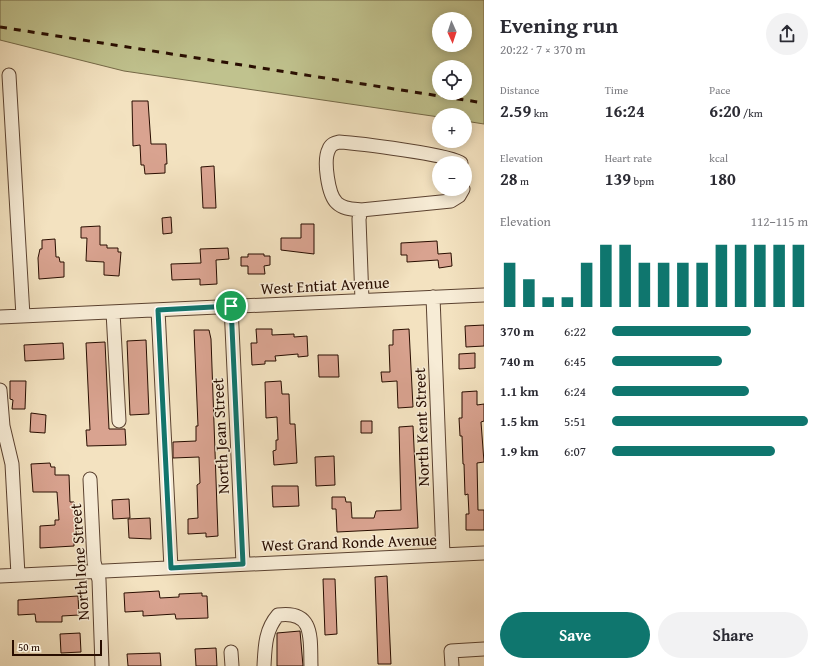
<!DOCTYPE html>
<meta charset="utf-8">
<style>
:root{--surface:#fff;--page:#f2f2f3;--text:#2b2b33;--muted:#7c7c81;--accent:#0f766e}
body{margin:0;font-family:"Gentium Book Plus",serif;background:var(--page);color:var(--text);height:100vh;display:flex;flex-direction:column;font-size:15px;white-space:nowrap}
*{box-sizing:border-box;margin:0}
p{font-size:13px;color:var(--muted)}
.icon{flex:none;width:22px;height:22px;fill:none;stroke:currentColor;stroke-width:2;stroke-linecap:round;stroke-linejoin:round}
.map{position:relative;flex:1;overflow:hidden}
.drawer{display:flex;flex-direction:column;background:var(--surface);width:340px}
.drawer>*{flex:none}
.needle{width:26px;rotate:177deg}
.buttons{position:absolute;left:432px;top:12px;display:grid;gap:8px}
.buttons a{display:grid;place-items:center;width:40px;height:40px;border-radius:50%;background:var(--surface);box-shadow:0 2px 10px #0003;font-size:20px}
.scale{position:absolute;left:12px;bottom:10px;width:90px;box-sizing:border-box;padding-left:4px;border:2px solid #280d00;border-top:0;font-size:11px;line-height:14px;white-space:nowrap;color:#280d00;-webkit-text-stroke:3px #f7ecd6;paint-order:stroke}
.pin{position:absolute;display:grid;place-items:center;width:34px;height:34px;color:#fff;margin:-17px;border:2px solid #fff;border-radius:50%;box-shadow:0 1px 4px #0007}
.round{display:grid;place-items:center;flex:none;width:42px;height:42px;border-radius:21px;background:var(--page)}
.head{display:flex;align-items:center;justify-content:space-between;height:68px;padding:0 16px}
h1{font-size:22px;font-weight:600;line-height:30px}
.metrics{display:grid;grid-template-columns:repeat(3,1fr);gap:6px;height:68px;padding:4px 16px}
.metrics div{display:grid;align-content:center}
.metrics b{font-size:17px;font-weight:600}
.metrics small{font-size:11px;font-weight:400}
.metrics p{font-size:11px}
.chart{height:112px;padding:8px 16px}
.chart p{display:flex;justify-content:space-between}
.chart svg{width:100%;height:72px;margin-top:4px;stroke:var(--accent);stroke-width:6}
.button{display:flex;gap:8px;margin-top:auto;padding:8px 16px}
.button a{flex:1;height:46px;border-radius:24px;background:var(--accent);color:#fff;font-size:16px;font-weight:600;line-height:46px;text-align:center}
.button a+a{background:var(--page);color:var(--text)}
ul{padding:0 16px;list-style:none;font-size:13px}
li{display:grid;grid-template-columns:64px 48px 1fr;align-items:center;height:30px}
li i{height:10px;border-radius:5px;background:var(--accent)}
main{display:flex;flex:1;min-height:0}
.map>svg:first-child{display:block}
.green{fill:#c0c28e;stroke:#746847;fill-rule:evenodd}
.building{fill:#d9a390;stroke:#280d00}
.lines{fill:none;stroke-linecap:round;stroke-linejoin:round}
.minor-casing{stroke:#5b4230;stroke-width:15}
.minor{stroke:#f7ecd6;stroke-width:13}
.rail{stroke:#280d00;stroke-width:3;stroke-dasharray:7 7;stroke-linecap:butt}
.route-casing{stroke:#fff;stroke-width:8}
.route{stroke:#0f766e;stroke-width:5}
.labels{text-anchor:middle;stroke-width:3;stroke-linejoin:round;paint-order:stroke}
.street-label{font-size:16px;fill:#280d00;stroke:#f7ecd6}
</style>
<main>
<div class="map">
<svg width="484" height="666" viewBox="0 0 484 666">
<rect width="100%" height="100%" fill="#f3e2c0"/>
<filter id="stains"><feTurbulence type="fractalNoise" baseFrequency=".005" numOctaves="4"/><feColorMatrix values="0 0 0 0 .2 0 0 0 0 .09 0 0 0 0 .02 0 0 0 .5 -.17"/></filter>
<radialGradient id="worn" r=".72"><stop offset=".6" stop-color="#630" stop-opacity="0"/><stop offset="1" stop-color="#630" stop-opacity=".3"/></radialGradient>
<path class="green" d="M0 0H484V124L465 121V115H439V117L124 71 0 40ZM439 19H465V45H439ZM439 67H465V93H439Z"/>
<path class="building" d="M132 101H148L151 144H166L167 164H165V173L145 174 144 165H141L140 145 133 146Z
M214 166 216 208H203L201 167Z
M171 217 172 233 163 234 162 218Z
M301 224H314V254L281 250V238H301Z
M100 226V245H107V248H118V252H121L119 276 104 275V262L86 261 87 238H81V227Z
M55 239 56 257H59L60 262H64V277L39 279 38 258 40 249H42V240Z
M437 241 438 254 451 253 452 266 439 268 438 260 407 262V255H401V243Z
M228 248 229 259 216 260 217 284 200 285V279L172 280 171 264 201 263 200 249Z
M248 254H264V256H270V265L264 266 265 274H248V266H241V257H248Z
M484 325V346L466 347 465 326Z
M256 329H272V335L294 334V337L307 336 308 356 298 357V354L275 356 276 361H265V364L252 365 251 343H257Z
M409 329 413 407 398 408 397 381 382 382 381 372H390L389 345H393V330Z
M194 330H209L211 339 218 536 206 537V533L188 534V519L198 518 197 485 200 483 199 457 173 458V442L196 441V426H198Z
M146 340 149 414 130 415 127 341Z
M105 342 109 429H125L126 445 87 446 86 430H90L86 343Z
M63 343 64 359 25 361 24 345Z
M475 353V368L459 369V354Z
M318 355H338L339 377H319Z
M10 381H26L25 409H12L13 400 10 399Z
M281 381 282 394H289L290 424H295L297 463 274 465 273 451 276 450V440H278L277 417 266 418 265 382Z
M477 391V405L484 404V421L481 422 484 462 477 463 478 510H484V530H466V514H469L468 494 465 495 464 464H463L462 436H460L459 418H462V392Z
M31 413 46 415 45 433 30 432Z
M361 421H372V433H361Z
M413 426 418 528 337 532 336 509H332V497H345L346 502H351L352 518H374L376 511 401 510 399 427Z
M334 456 335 485 316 486 315 457Z
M50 463 51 467H55V475H69L70 502H74L75 519H77L78 533H74V546L40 548V526L55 525V520H59L57 492H33L31 464Z
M272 486H298L299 506 273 507Z
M129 499 130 518 113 519 112 500Z
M150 518 151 539 129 538 128 519Z
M387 576 391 664H378L375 577Z
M323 579H335L337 634 325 635Z
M159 591 160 598 179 597V594L202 593V596H207L208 618 176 619 175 614 143 616V611L125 612 124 593Z
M78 596 79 615 62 616V622H36L35 614 18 615V600Z
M300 631 303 666H277V633Z
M80 633 81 652 61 653 60 634Z
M216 648 217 666H196L195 649Z
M160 653 161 666H128L127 654Z"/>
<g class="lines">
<g class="minor-casing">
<path id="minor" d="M9 75 23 316
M461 163C453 155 356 143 339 142 335 143 331 144 329 149 323 160 328 195 337 203 343 209 353 209 361 210L451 201 459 196 463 189
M361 210 359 219 362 300
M433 297 443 555
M231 306 243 564
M158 310 171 568
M113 312 119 421
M0 317 484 295
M0 390 3 426 12 464 18 575
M90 479 94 562 99 580 102 666
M0 576 484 553
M231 652 232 666
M264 666C265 647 265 630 278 615 315 610 310 639 311 666
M452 666 451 651 484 649"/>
</g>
<use href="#minor" class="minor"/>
<path class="rail" d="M0 27 484 103"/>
</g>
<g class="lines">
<g class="route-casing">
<path id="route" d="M231 306 243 564 171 568 158 310Z"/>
</g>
<use href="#route" class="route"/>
</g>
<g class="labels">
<g class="street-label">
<text transform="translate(325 285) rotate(-3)" y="6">West Entiat Avenue</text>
<text transform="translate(421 427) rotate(-92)" y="6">North Kent Street</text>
<text transform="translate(220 436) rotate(-93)" y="6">North Jean Street</text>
<text transform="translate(349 542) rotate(-2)" y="6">West Grand Ronde Avenue</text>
<text transform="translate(79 562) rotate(-94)" y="6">North Ione Street</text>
</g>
</g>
<rect width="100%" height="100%" filter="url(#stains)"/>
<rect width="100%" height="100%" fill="url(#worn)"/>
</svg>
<div class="buttons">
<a><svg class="needle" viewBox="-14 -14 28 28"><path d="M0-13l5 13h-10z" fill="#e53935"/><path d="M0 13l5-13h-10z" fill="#7c7c81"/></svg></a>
<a><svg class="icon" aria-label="locate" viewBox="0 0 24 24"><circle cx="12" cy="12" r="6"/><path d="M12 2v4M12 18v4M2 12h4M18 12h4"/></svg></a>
<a>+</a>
<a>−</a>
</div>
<div class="scale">50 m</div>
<div class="pin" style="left:231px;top:306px;background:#1e9e55"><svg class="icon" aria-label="arrive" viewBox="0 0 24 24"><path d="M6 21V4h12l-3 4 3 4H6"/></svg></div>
</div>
<section class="drawer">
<div class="head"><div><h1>Evening run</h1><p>20:22 · 7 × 370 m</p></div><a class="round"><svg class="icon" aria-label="share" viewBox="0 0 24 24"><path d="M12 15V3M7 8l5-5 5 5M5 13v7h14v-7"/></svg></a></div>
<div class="metrics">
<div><p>Distance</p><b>2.59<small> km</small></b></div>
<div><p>Time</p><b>16:24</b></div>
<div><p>Pace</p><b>6:20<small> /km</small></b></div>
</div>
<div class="metrics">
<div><p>Elevation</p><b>28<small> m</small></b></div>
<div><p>Heart rate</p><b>139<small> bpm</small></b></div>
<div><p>kcal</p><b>180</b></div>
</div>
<div class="chart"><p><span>Elevation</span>112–115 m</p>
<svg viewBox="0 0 160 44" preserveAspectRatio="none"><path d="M5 44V17M15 44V27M25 44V38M35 44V38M45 44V17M55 44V6M65 44V6M75 44V17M85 44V17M95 44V17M105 44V17M115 44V6M125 44V6M135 44V6M145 44V6M155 44V6"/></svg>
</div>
<ul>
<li><b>370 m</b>6:22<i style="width:71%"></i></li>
<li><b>740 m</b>6:45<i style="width:56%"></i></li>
<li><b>1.1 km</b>6:24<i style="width:70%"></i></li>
<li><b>1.5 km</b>5:51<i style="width:100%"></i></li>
<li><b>1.9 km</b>6:07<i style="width:83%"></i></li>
</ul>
<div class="button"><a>Save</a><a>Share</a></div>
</section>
</main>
